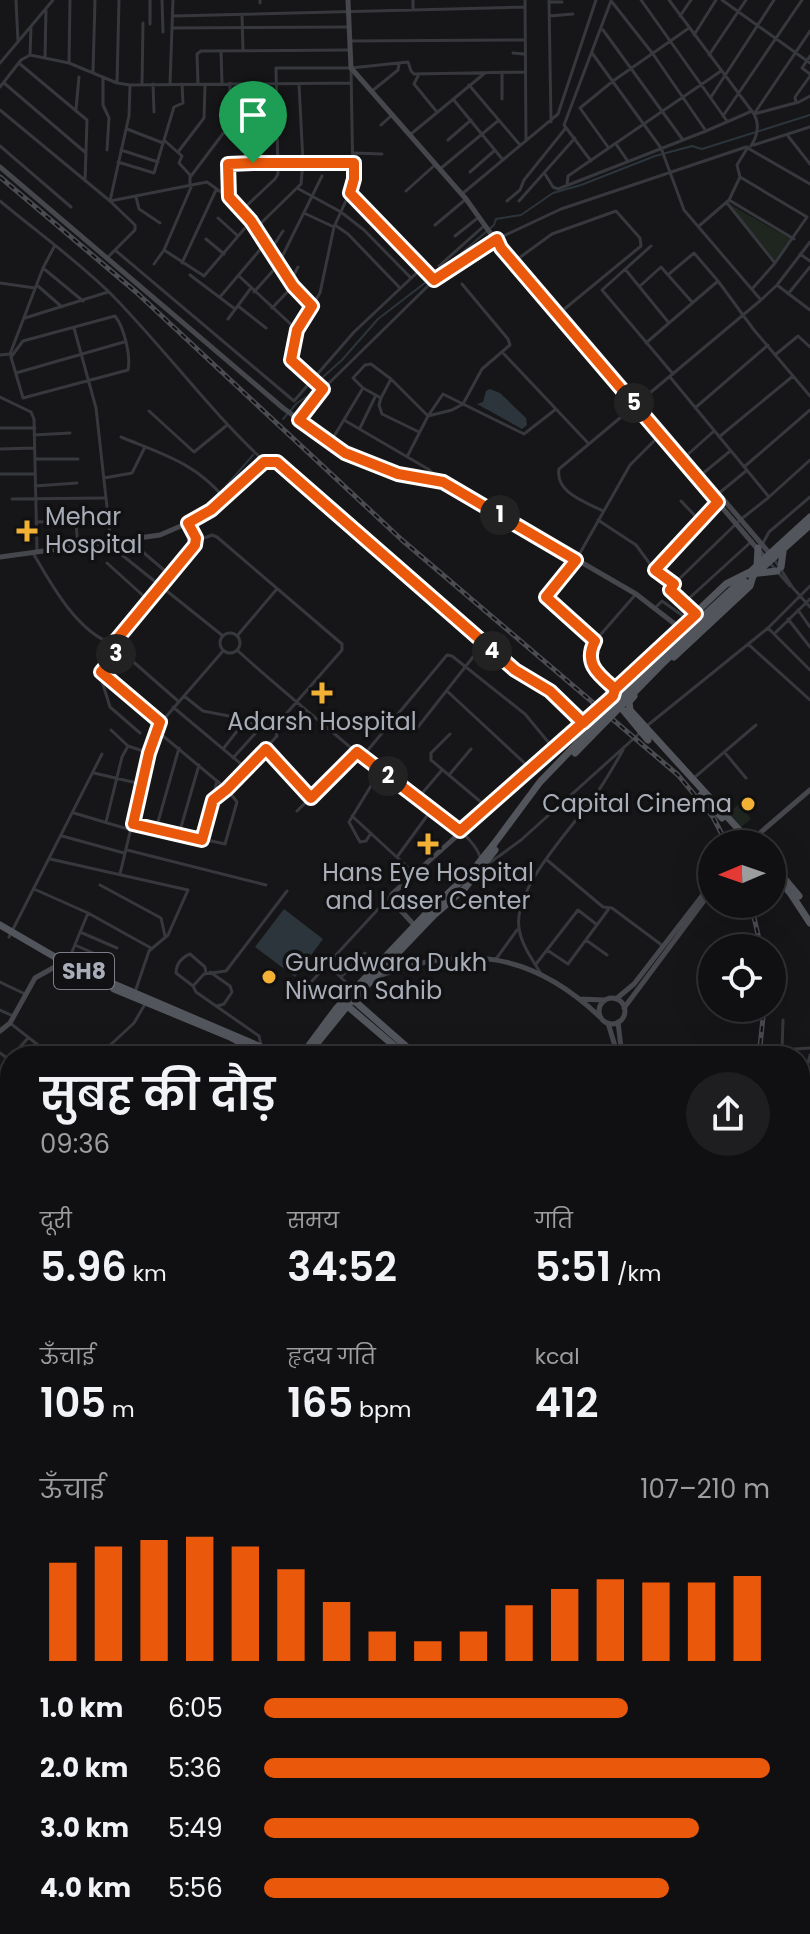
<!DOCTYPE html>
<html lang="hi">
<meta charset="utf-8">
<style>
:root{--surface:#101012;--page:#1e1e20;--text:#f1f3f6;--muted:#9c9d9f;--line:#303032;--accent:#ea580c}
body{margin:0;font-family:Poppins,"Noto Sans Devanagari",sans-serif;background:var(--page);color:var(--text);height:100vh;display:flex;flex-direction:column;font-size:30px;white-space:nowrap}
*{box-sizing:border-box;margin:0}
p{font-size:26px;color:var(--muted)}
.icon{flex:none;width:44px;height:44px;fill:none;stroke:currentColor;stroke-width:2;stroke-linecap:round;stroke-linejoin:round}
.map{position:relative;flex:1;overflow:hidden}
.side{position:absolute;left:0px;top:1046px;width:810px;height:888px;display:flex;flex-direction:column;background:var(--surface);border-radius:32px 32px 0 0;box-shadow:0 8px 32px #0002,0 0 0 2px var(--line)}
.side>*{flex:none}
.needle{width:52px;rotate:268deg}
.fabs{position:absolute;left:698px;top:830px;display:grid;gap:16px}
.fabs a{display:grid;place-items:center;width:88px;height:88px;border-radius:50%;background:var(--surface);box-shadow:0 8px 32px #0002,0 0 0 2px var(--line);font-size:40px}
.pin{position:absolute;display:grid;place-items:center;width:68px;height:68px;color:#fff;margin:-82px -34px;border-radius:50% 50% 50% 0;rotate:-45deg;box-shadow:0 0 8px #0007}
.pin .icon{rotate:45deg}
.km{position:absolute;width:40px;height:40px;margin:-20px;border-radius:50%;background:#222;color:#fff;font-size:22px;line-height:40px;text-align:center}
.round{display:grid;place-items:center;flex:none;width:84px;height:84px;border-radius:42px;background:var(--page)}
.summary{display:flex;align-items:center;justify-content:space-between;height:136px;padding:0 40px}
h1{font-size:44px;font-weight:600;line-height:60px}
.metrics{display:grid;grid-template-columns:repeat(3,1fr);gap:12px;height:136px;padding:8px 40px}
.metrics div{display:grid;align-content:center}
.metrics b{font-size:40px;font-weight:600}
.metrics small{font-size:22px;font-weight:400}
.metrics p{font-size:22px}
.chart{height:224px;padding:16px 40px}
.chart p{display:flex;justify-content:space-between}
.chart svg{width:100%;height:144px;margin-top:8px;stroke:var(--accent);stroke-width:6}
ul{padding:0 40px;list-style:none;font-size:26px}
li{display:grid;grid-template-columns:128px 96px 1fr;align-items:center;height:60px}
li i{height:20px;border-radius:10px;background:var(--accent)}
.map>svg:first-child{display:block}
.green{fill:#1e261f}
.water{fill:#2c353c}
.lines{fill:none;stroke-linecap:round;stroke-linejoin:round}
.stream{stroke:#2c353c;stroke-width:2}
.street{stroke:#37383d;stroke-width:3}
.secondary{stroke:#45474d;stroke-width:5}
.primary{stroke:#53555c;stroke-width:7}
.rail-casing{stroke:#4a4c52;stroke-width:5}
.rail{stroke:#111113;stroke-width:2;stroke-dasharray:6;stroke-linecap:butt}
.primary-bridge{stroke:#53555c;stroke-width:7}
.route-casing{stroke:#fff;stroke-width:16}
.route{stroke:#ea580c;stroke-width:10}
.poi-dot{fill:#f2b134;stroke:#111113;stroke-width:3}
.labels{text-anchor:middle;stroke-width:7;stroke-linejoin:round;paint-order:stroke}
.shield{fill:#111113;stroke:#7b7e86;stroke-width:2}
.shield-label{font-size:22px;font-weight:bold;fill:#a8adb8}
.poi-label{font-size:24px;fill:#a8adb8;stroke:#111113;text-anchor:start}
</style>
<div class="map">
<svg width="810" height="1934" viewBox="0 0 810 1934">
<rect width="100%" height="100%" fill="#161618"/>
<path class="green" d="M729 204 791 239 775 260Z
M739 804 751 819 741 827 729 813Z
M800 1197 810 1201V1392L800 1426Z"/>
<path class="water" d="M490 389 500 393 526 418 527 425 522 429 477 404 483 402 486 391Z
M284 909 323 939 295 977 255 947Z"/>
<g class="lines">
<path class="stream" d="M283 419 297 403 311 394 324 376 342 360 378 319 443 269 494 225 496 219 521 215 553 193 581 185 655 156 692 146 702 149 810 115
M226 486 253 455
M5 1934 10 1772"/>
<path class="street" d="M16 0 18 42
M162 0 163 32
M260 0V3
M413 0V9
M525 0 526 141
M549 0 551 122
M641 0 727 121
M669 0 754 114C760 125 758 135 751 146
M722 0 810 63
M549 2H562
M612 2 653 54 706 131
M242 15 243 51
M173 16 525 7
M549 16 573 14
M680 16 691 0
M150 24V0
M172 28 348 27
M603 30 683 140
M694 35 716 0
M350 41 524 40
M221 51 222 83
M513 53 524 54
M592 53 661 148 684 210 761 300 559 469C555 493 586 502 603 511
M30 55 31 27
M709 55 746 0
M810 56 802 68 810 74
M45 58 46 10
M0 63 53 0
M69 63 70 0
M20 64 87 120 85 181
M93 72 95 0
M502 72V99
M419 74 414 84 437 112
M103 78V105L109 118 107 150
M4 83 86 153
M117 83 119 0
M153 84 154 112
M170 84 173 0
M198 84 197 54 201 51 350 50
M130 85 129 116 110 201 207 182 236 203 293 286 312 306
M142 85 143 23
M469 85 520 145
M0 87 21 60 30 55 69 63 117 83 130 85 351 83
M372 91 398 70 399 64
M711 97 774 0
M453 99 503 160
M796 103 795 97 810 76
M76 109 79 77
M0 110 110 201 135 225V230L107 258
M230 112V83
M754 114 810 31
M754 114 799 102 810 96
M723 116 802 0
M381 125 392 115
M127 129 163 143
M411 134 485 73
M788 136 810 164
M164 140 182 156 179 163 190 175V184
M448 140 471 120
M616 144 627 160
M754 145 810 127
M0 146 71 207
M608 147 580 108 613 81 689 28
M121 150 158 162
M178 152 204 118 205 85
M354 153 382 154
M591 161 564 125 611 1
M118 162 154 173 174 107 183 103 182 84
M253 163 254 83
M222 164 354 163
M228 165 229 197
M440 169 499 120
M470 172 494 151
M545 174 553 187 558 189 706 131 752 111
M191 176 237 115 253 114
M740 177 807 217 775 263
M567 185 568 176 721 71
M297 188 341 212 364 230 411 278
M406 191 436 164
M350 193 433 279
M462 194 558 114 596 0
M136 197 139 209 160 223
M729 200 794 239
M0 201C37 232 78 261 112 295 165 349 209 410 264 461
M507 201 520 190 524 180 565 129
M519 201 575 138
M727 203 775 263 752 289
M242 210 275 179 278 174 276 68H351L408 62 411 71 414 74 525 72
M306 214 334 227
M218 218 238 236
M335 225 348 234 400 288
M435 225 466 199
M699 226 729 200 740 177 737 165 748 147
M255 229 301 184 303 162 299 84
M455 236 479 217
M206 239 224 254
M651 246 602 290 673 374
M115 250 294 401 354 332 423 267
M164 250 204 276 251 221
M270 251 283 231
M800 254 810 261
M519 258 552 234 616 211 640 238 641 246 562 311
M182 263 216 190
M154 264 164 250 192 185
M439 266 485 225
M43 268 83 301
M625 269 669 323 646 343
M669 274 694 253 718 281 669 323
M190 275 235 309
M239 276 297 330
M718 281 754 330 810 396
M290 282 298 267
M0 283 35 288
M777 285 810 310
M38 286 62 307
M640 286 661 267 692 302
M254 292 278 265 322 176
M788 294 810 267
M220 297 264 245
M761 300 777 285 810 242
M238 306 266 328
M272 308 293 286
M115 316C124 327 131 356 128 370L23 398 11 357 23 341Z
M25 318 108 292
M228 319 251 288
M74 328 96 408 111 543
M504 354 589 444
M0 355 10 354 43 268 54 247
M775 355 798 336 810 347
M16 373 124 342
M670 377 769 497 810 460
M391 379 381 398 363 388 353 378 365 365 371 364 391 379 428 416 443 394 463 404 482 369 510 345 508 339 462 284
M322 389 291 360 297 330 320 293 334 227 353 185 351 68
M0 397 31 412 34 419 37 551
M381 398 379 405 382 414 419 432
M695 408 768 345
M149 411 194 452 226 426
M300 419 323 389 434 280 497 239 561 209 746 147 810 184
M344 420 428 469 443 482
M0 428H35
M360 428 376 395
M34 435 70 433
M121 437C162 454 196 463 225 499
M719 437 793 376
M330 443 363 388
M0 449 34 448
M407 457 428 416 452 410 463 404 524 434 556 409
M685 457 714 431
M35 459H78
M744 467 810 410
M0 474H35
M701 475 729 452
M104 478 132 473 145 447
M35 486 77 483
M718 494 746 471
M12 499 104 498
M681 501 700 521
M598 520 636 545 656 572 674 584 670 590 693 611
M36 522 83 521
M76 523 78 547
M188 523 196 541 212 535 217 537 342 644V650L272 730
M107 543 223 636
M762 545 769 532 810 497
M137 547 171 576
M33 553C51 584 77 632 113 644
M774 559 793 588 810 607
M769 562 790 586
M107 563 149 601
M656 568 719 501
M674 584 740 520 768 498
M810 586 768 628 810 670
M685 602 752 541
M655 608 662 601 686 618
M798 610 810 627
M788 619 810 647
M220 643a10 10 0 1 1 20 0a10 10 0 1 1-20 0Z
M774 634 810 599
M237 636 276 590
M595 641 636 594
M748 644 810 700
M119 651 101 672V678L110 707 140 733
M238 651C279 688 322 723 364 759 389 779 473 829 480 857
M101 672 160 722
M615 689C599 675 583 664 595 641L546 597 576 560 630 465 659 436
M447 691 532 770
M184 696 203 711 229 716 272 730
M178 701 113 644 171 576 196 541
M173 707 247 769
M648 725 768 628
M111 730 128 746 149 753
M156 730 217 781 202 840
M414 732 484 643
M450 734 431 753V760L488 808
M223 749 245 721
M266 749 311 798
M726 754 746 778
M363 756 447 655 452 656 525 714 554 749
M233 758 261 727
M94 773 141 784
M449 775 471 749
M695 777 756 725
M418 798 442 770
M213 800 227 789 217 781
M297 811 357 752
M74 813 131 830
M352 816 414 873
M106 822 122 757 128 746
M134 824 225 844 237 802 227 789 277 736 276 732 272 730
M156 829 179 748
M371 833 366 841 360 842 349 822 380 771
M179 834 199 765
M62 836 124 853
M127 850 266 885
M397 857 432 809
M50 859 188 890 168 935 149 951 135 992
M547 860 603 907 612 908 663 946
M484 867 521 840 641 732
M120 874 149 753 158 726 223 651
M100 885 161 918 165 936
M34 889 88 913
M80 932 117 948
M9 937 102 754
M586 940 607 955
M75 945 109 960
M547 950 568 964 608 910
M496 959 517 930
M67 964 88 913 151 948
M327 964 353 989
M536 964 578 910 596 924
M210 972 230 986 232 992 224 1004 217 1006
M540 972C532 959 521 944 519 928 513 888 571 829 594 797 605 782 614 766 623 750
M341 977 365 953
M312 981 392 894
M0 982 25 994
M193 986 176 973C176 964 182 957 190 954L205 967 206 973
M0 1010 13 1016
M10 1023 47 1052 48 1056
M261 1045 259 1036 196 992 193 986 204 974 226 971 287 891
M124 1046 147 1056
M782 1051 783 1020
M104 1052 113 1056
M0 1053 10 1060
M200 1054 205 1056
M810 1055 806 1071 810 1076
M12 1056 28 1038
M102 1056 107 1048 134 1023 145 1004
M342 1056 351 1046 363 1056
M722 1056 727 1053 732 1056
M743 1056 749 1052 810 1048
M0 1070 10 1058
M0 1099 10 1103
M800 1104 810 1109
M800 1117 810 1120
M0 1125 10 1127
M0 1158 10 1159
M0 1212 10 1213
M0 1268 10 1244
M0 1331 10 1335
M0 1436 8 1402
M800 1467 810 1471
M800 1484 810 1488
M800 1534 810 1539
M0 1539 10 1542
M800 1567 810 1575
M806 1572 810 1562
M800 1628 810 1635
M800 1689 810 1679
M800 1693 810 1701
M800 1773 810 1763
M800 1787 810 1777
M800 1792 810 1802
M800 1833 802 1835
M800 1870 810 1879
M800 1911 810 1919
M104 1924 105 1934
M184 1924 190 1934
M206 1924 211 1934
M331 1924 336 1934
M465 1924 471 1934
M623 1924 637 1930 653 1924
M697 1924V1934
M716 1924V1934
M755 1924 773 1934
M164 1934 162 1929 168 1924
M301 1934 319 1924
M308 1934 324 1924
M405 1934 420 1924"/>
<path class="secondary" d="M348 0 351 68 466 199 501 248 766 559
M0 167 283 408 345 453 398 474 443 482 636 594 680 628
M497 239 506 245 771 555
M0 557 160 535 204 516 264 462H277L515 670 550 691 583 723
M747 844 810 790
M416 927 392 901V894L613 696
M376 977C463 943 532 952 600 1017
M599 1011a13 13 0 1 1 26 0a13 13 0 1 1-26 0Z
M579 999 604 1000
M616 999 634 984 712 883
M624 1008 712 890
M618 1022 622 1056
M608 1023 618 1056
M0 1031 10 1023 35 978 60 964
M800 1193 810 1196
M0 1603 10 1561
M0 1626 10 1583
M800 1781 810 1771
M23 1924V1934
M590 1924 596 1934
M511 1934 529 1924
M526 1934 544 1924"/>
<path class="primary" d="M757 566 758 548
M781 567 783 552
M759 573 777 571
M748 574 810 517
M674 657 750 586 753 576 810 525
M634 696 629 702 630 710 752 844
M648 740 614 699 615 689 726 584 752 571
M701 795 722 818
M772 864 799 896
M772 871 791 894 810 923
M0 925 67 964 282 1056
M114 989 230 1037 265 1056
M350 997 417 1056
M344 1003 406 1056
M301 1056 336 1009 425 915 474 869 494 844
M310 1056 318 1042 348 1005 434 915 464 889 495 850
M800 1472 810 1477
M800 1478 810 1483"/>
<g class="rail-casing">
<path id="rail" d="M0 177 136 292 402 540 678 775 713 817 727 844
M751 904 761 948
M759 1056 764 1008
M708 1924V1934"/>
</g>
<use href="#rail" class="rail"/>
<path class="primary-bridge" d="M575 753 661 665 747 583
M494 844 540 782 670 647 743 579"/>
</g>
<g class="lines">
<g class="route-casing">
<path id="route" d="M253 163 228 164 229 197 251 221 293 286 312 306 297 330 291 360 323 389 299 420 345 453 398 474 443 482 576 560 546 597 595 641C583 664 599 675 615 689L613 696 460 831 357 752 311 798 266 749 227 789 213 800 202 840 133 824 149 753 160 722 101 672 119 650 113 644 195 545 196 538 188 523 211 510 264 462H277L515 670 550 691 583 723 613 696 615 689 696 614 670 590 674 584 655 570 718 502 501 248 497 239 434 280 350 193 354 179V163H253"/>
</g>
<use href="#route" class="route"/>
</g>
<g class="poi-dot">
<path d="M23 519h8v8h8v8h-8v8h-8v-8h-8v-8h8z"/>
<path d="M318 681h8v8h8v8h-8v8h-8v-8h-8v-8h8z"/>
<circle cx="748" cy="804" r="8"/>
<path d="M424 832h8v8h8v8h-8v8h-8v-8h-8v-8h8z"/>
<circle cx="269" cy="977" r="8"/>
</g>
<g class="labels">
<rect class="shield" x="54" y="953" width="60" height="36" rx="6"/>
<g class="shield-label">
<text x="84" y="979">SH8</text>
</g>
<g class="poi-label">
<text x="45" y="525">Mehar<tspan x="45" dy="28">Hospital</tspan></text>
<text x="322" y="730" text-anchor="middle">Adarsh Hospital</text>
<text x="732" y="812" text-anchor="end">Capital Cinema</text>
<text x="428" y="881" text-anchor="middle">Hans Eye Hospital<tspan x="428" dy="28">and Laser Center</tspan></text>
<text x="285" y="971">Gurudwara Dukh<tspan x="285" dy="28">Niwarn Sahib</tspan></text>
</g>
</g>
</svg>
<div class="fabs">
<a><svg class="needle" viewBox="-14 -14 28 28"><path d="M0-13l5 13h-10z" fill="#e53935"/><path d="M0 13l5-13h-10z" fill="#9c9d9f"/></svg></a>
<a><svg class="icon" aria-label="locate" viewBox="0 0 24 24"><circle cx="12" cy="12" r="6"/><path d="M12 2v4M12 18v4M2 12h4M18 12h4"/></svg></a>
</div>
<div class="pin" style="left:253px;top:163px;background:#1e9e55"><svg class="icon" aria-label="arrive" viewBox="0 0 24 24"><path d="M6 21V4h12l-3 4 3 4H6"/></svg></div>
<b class="km" style="left:500px;top:515px">1</b>
<b class="km" style="left:388px;top:776px">2</b>
<b class="km" style="left:116px;top:654px">3</b>
<b class="km" style="left:492px;top:651px">4</b>
<b class="km" style="left:634px;top:403px">5</b>
<section class="side">
<div class="summary"><div><h1>सुबह की दौड़</h1><p>09:36</p></div><a class="round"><svg class="icon" aria-label="share" viewBox="0 0 24 24"><path d="M12 15V3M7 8l5-5 5 5M5 13v7h14v-7"/></svg></a></div>
<div class="metrics">
<div><p>दूरी</p><b>5.96<small> km</small></b></div>
<div><p>समय</p><b>34:52</b></div>
<div><p>गति</p><b>5:51<small> /km</small></b></div>
</div>
<div class="metrics">
<div><p>ऊँचाई</p><b>105<small> m</small></b></div>
<div><p>हृदय गति</p><b>165<small> bpm</small></b></div>
<div><p>kcal</p><b>412</b></div>
</div>
<div class="chart"><p><span>ऊँचाई</span>107–210 m</p>
<svg viewBox="0 0 160 44" preserveAspectRatio="none"><path d="M5 44V14M15 44V9M25 44V7M35 44V6M45 44V9M55 44V16M65 44V26M75 44V35M85 44V38M95 44V35M105 44V27M115 44V22M125 44V19M135 44V20M145 44V20M155 44V18"/></svg>
</div>
<ul>
<li><b>1.0 km</b>6:05<i style="width:72%"></i></li>
<li><b>2.0 km</b>5:36<i style="width:100%"></i></li>
<li><b>3.0 km</b>5:49<i style="width:86%"></i></li>
<li><b>4.0 km</b>5:56<i style="width:80%"></i></li>
</ul>
</section>
</div>
